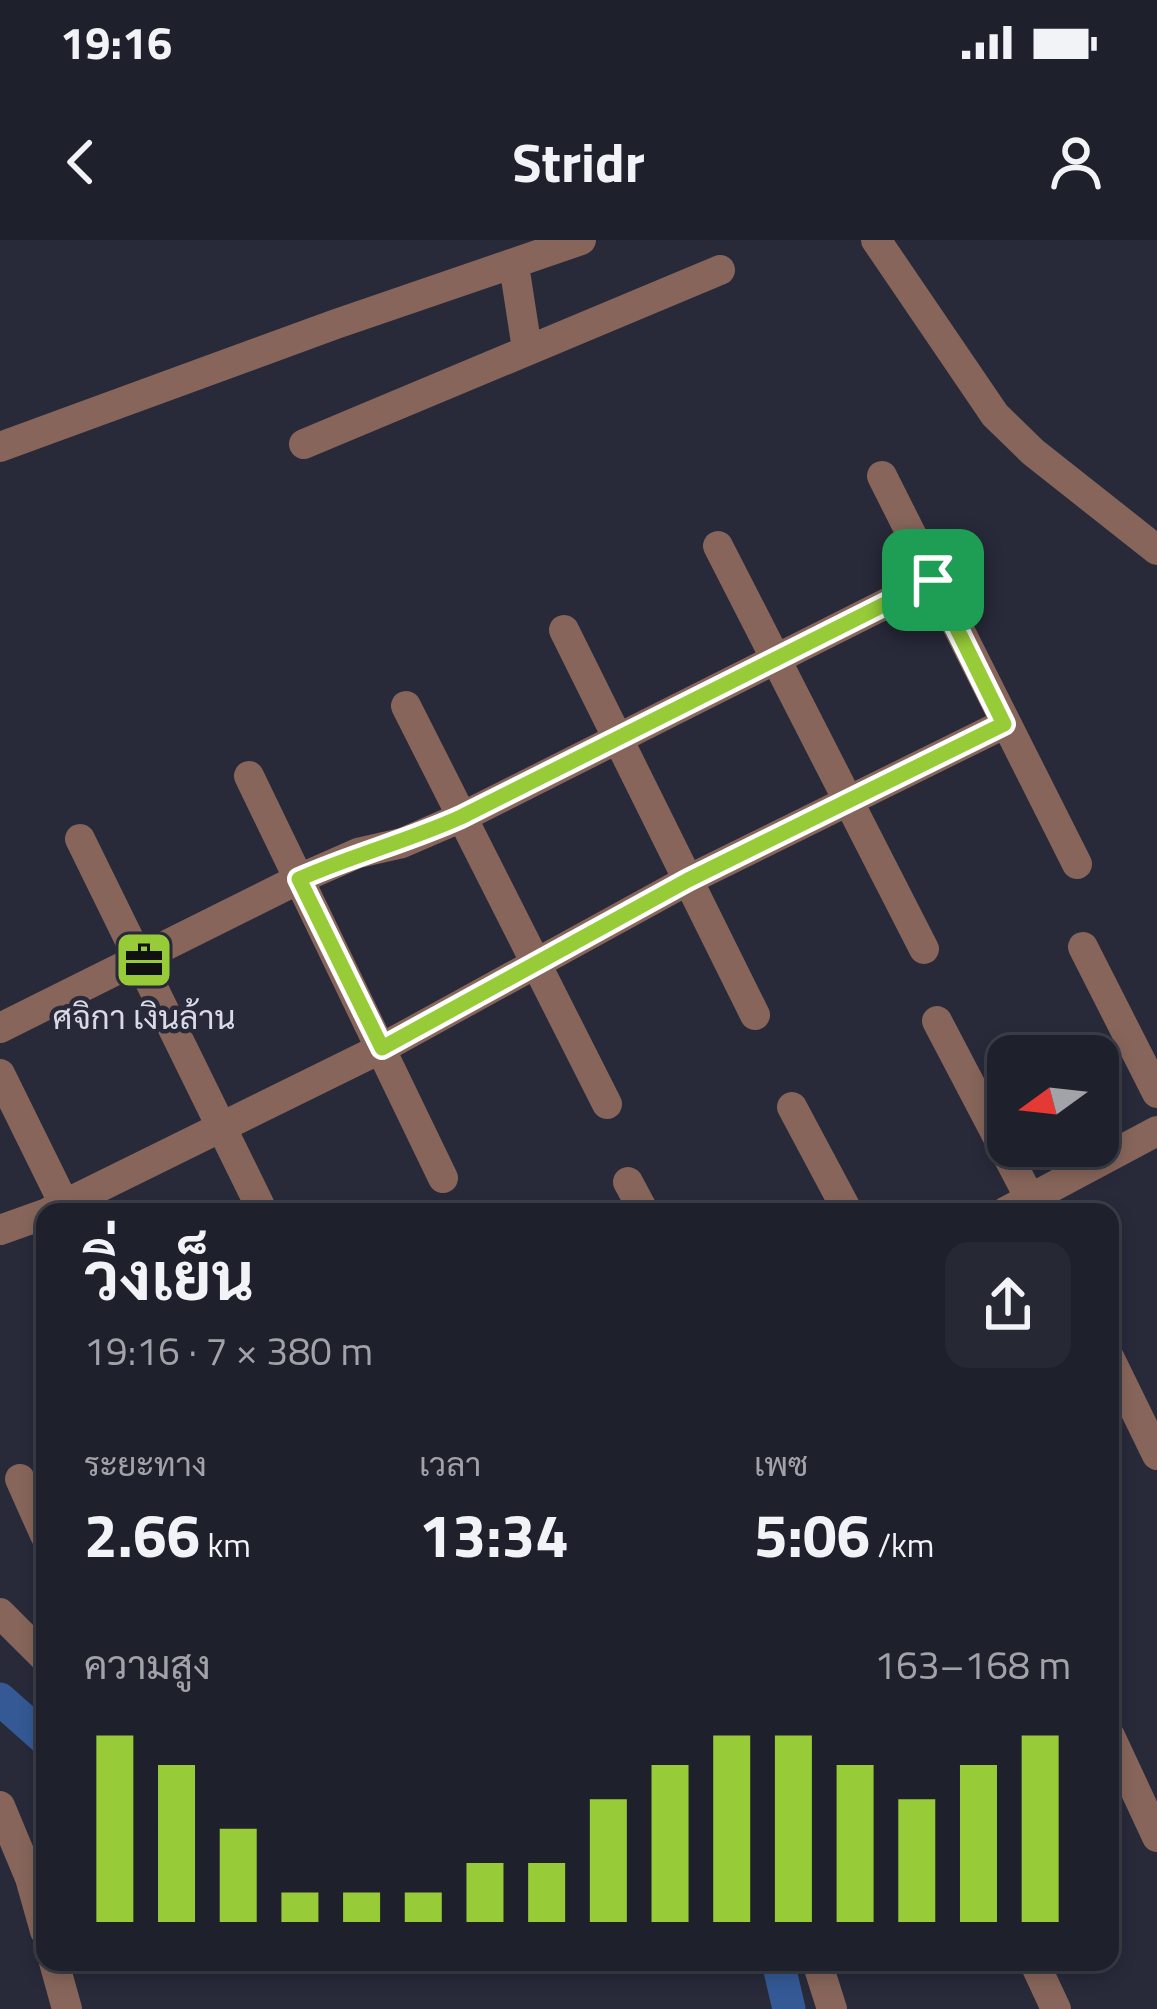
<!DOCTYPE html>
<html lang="th">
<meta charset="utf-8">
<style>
:root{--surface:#1e202c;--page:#262834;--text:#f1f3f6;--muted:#a1a3a9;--line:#3c3e48;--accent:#97cc38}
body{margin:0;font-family:"Titillium Web",Sarabun,sans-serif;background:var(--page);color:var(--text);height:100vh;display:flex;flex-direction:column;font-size:45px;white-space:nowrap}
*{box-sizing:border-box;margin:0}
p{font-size:39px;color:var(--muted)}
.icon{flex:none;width:66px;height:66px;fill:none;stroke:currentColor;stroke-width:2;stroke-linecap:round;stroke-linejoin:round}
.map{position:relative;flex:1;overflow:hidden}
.panel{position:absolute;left:36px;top:963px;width:1083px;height:768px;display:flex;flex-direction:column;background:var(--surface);border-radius:24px;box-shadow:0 6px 18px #0003,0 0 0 3px var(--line)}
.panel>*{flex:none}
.needle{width:78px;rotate:255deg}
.controls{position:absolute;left:987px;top:795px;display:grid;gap:24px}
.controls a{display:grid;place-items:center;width:132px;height:132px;border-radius:24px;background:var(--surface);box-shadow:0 6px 18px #0003,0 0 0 3px var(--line);font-size:60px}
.pin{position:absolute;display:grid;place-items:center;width:102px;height:102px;color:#fff;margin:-51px;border-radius:24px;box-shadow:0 6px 18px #0006}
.round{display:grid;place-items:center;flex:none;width:126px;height:126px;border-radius:24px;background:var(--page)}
.head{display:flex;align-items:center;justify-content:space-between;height:204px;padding:0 48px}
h1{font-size:66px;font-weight:700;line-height:90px}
.metrics{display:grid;grid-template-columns:repeat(3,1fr);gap:18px;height:204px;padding:12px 48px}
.metrics div{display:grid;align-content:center}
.metrics b{font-size:60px;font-weight:700}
.metrics small{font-size:33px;font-weight:400}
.metrics p{font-size:33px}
.chart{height:336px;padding:24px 48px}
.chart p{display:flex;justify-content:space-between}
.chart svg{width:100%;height:216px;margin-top:12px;stroke:var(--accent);stroke-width:6}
.status{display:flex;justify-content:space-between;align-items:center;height:84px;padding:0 60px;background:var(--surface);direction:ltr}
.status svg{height:33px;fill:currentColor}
header{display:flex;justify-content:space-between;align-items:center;height:156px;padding:0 48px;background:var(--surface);font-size:54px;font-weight:700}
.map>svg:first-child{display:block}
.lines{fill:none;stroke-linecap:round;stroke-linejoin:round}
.canal{stroke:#345995;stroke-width:33}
.minor{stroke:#87655a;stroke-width:30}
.route-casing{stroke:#fff;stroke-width:24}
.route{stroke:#97cc38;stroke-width:15}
.labels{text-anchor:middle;stroke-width:9;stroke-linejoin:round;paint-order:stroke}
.poi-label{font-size:33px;fill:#d9dae5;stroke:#282a3a}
</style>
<div class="status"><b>19:16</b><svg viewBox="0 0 49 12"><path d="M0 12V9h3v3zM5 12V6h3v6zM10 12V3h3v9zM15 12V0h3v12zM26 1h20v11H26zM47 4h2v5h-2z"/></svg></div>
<header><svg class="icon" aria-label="back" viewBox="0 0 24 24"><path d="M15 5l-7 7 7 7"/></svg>Stridr<svg class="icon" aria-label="person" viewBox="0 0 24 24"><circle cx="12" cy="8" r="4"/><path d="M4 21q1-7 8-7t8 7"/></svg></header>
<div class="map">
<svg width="1157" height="1769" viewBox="0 0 1157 1769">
<rect width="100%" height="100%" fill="#282a3a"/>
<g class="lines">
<path class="canal" d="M0 1459 45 1499
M778 1722 789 1769"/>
<path class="minor" d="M876 0 995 175 1033 212 1157 310
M514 25 527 109
M304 204 720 30
M0 207 336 84 581 0
M882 236 1077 624
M718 306 924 709
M564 390 755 775
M406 466 607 864
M249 536 443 938
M80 599 263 972
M1083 707 1157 853
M937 781 1037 972
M0 788 299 639 358 613 402 603 462 577 933 340
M0 834 68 972
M792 867 848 972
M628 942 644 972
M49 972 382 808 688 640 1004 484
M1005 972 1157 891
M0 990 45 974
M1110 1119 1157 1215
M20 1239 45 1295
M0 1373 45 1418
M1110 1496 1157 1597
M0 1566 30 1638 45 1691
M54 1722 67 1769
M817 1722 832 1769
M1034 1722 1056 1769"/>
</g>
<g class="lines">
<g class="route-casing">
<path id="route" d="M933 340 1004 484 688 640 382 808 299 639C353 615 408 601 461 577Z"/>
</g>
<use href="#route" class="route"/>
</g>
<defs>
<g id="office-square" transform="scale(3)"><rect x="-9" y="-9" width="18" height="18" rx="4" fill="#97cc38" stroke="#282a3a"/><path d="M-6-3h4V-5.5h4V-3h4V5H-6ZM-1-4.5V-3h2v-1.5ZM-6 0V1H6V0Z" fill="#111"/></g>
</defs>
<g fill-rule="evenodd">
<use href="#office-square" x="144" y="720"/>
</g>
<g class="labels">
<g class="poi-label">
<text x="144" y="789">ศจิกา เงินล้าน</text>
</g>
</g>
</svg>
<div class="controls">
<a><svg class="needle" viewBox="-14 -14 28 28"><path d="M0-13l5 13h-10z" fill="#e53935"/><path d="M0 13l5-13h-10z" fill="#a1a3a9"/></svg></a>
</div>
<div class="pin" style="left:933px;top:340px;background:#1e9e55"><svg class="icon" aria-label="arrive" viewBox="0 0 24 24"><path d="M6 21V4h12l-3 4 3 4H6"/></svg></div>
<section class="panel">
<div class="head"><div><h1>วิ่งเย็น</h1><p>19:16 · 7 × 380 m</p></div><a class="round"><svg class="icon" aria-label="share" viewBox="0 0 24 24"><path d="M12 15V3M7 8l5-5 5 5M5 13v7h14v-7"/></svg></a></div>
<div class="metrics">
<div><p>ระยะทาง</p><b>2.66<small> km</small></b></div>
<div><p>เวลา</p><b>13:34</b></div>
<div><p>เพซ</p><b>5:06<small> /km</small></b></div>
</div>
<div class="chart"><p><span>ความสูง</span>163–168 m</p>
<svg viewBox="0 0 160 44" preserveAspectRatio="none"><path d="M5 44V6M15 44V12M25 44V25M35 44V38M45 44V38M55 44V38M65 44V32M75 44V32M85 44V19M95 44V12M105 44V6M115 44V6M125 44V12M135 44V19M145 44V12M155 44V6"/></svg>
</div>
</section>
</div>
